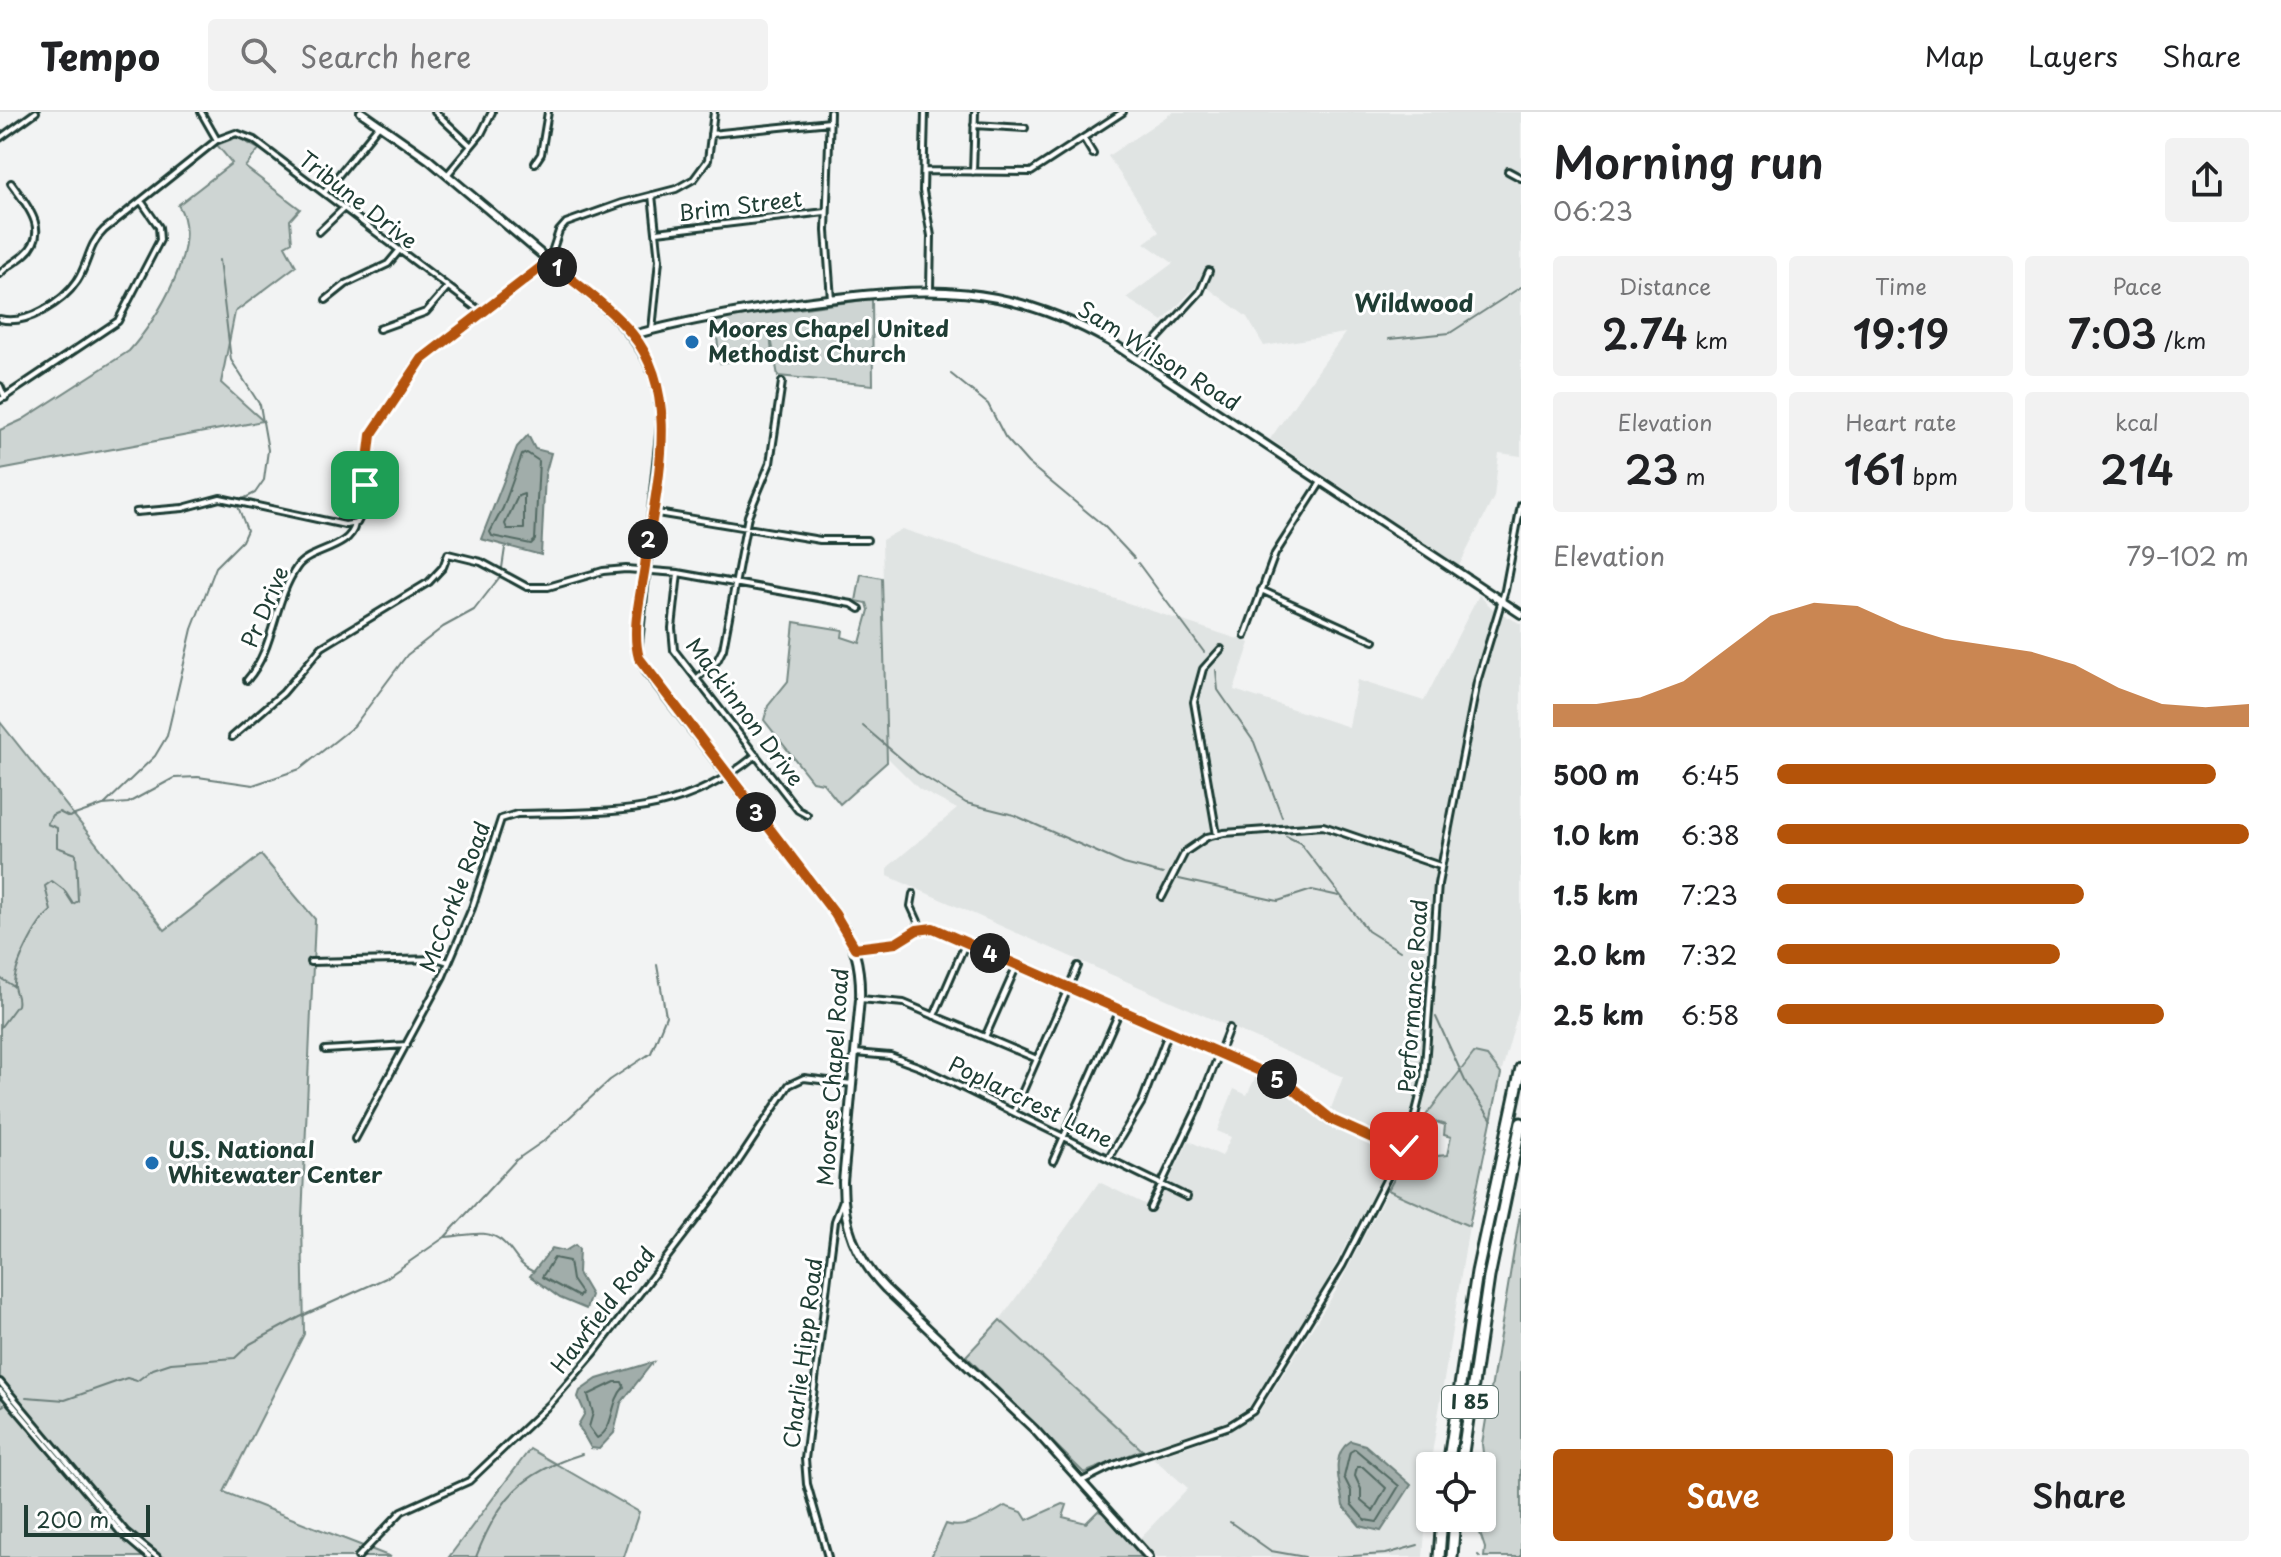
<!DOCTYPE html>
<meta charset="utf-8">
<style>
:root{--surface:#fff;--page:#f2f2f2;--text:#202124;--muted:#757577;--line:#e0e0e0;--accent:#b45309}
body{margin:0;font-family:"Playpen Sans",sans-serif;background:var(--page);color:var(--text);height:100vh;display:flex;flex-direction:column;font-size:30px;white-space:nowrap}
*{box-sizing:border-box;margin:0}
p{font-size:26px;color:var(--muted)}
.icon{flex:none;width:44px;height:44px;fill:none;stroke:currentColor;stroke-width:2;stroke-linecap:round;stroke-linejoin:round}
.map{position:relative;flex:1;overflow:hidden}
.drawer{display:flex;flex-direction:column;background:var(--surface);width:760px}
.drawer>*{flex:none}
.tools{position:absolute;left:1416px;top:1340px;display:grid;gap:16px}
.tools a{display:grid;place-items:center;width:80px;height:80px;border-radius:8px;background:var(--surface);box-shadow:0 2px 6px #0004;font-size:40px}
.scale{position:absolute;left:24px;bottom:20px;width:126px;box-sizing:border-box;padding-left:8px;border:4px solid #1f3d34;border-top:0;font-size:22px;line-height:28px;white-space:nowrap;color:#1f3d34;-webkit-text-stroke:6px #fff;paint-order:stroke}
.pin{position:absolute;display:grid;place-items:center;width:68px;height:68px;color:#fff;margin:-34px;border-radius:16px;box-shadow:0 4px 12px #0006}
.km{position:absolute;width:40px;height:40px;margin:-20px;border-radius:50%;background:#222;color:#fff;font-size:22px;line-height:40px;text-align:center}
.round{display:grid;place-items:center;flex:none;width:84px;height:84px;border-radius:8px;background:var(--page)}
.summary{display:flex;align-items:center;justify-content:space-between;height:136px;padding:0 32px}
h1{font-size:44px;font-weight:600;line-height:60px}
.stats{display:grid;grid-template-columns:repeat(3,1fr);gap:12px;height:136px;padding:8px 32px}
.stats div{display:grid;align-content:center;border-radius:8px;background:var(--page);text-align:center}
.stats b{font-size:40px;font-weight:600}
.stats small{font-size:22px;font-weight:400}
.stats p{font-size:22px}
.chart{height:224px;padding:16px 32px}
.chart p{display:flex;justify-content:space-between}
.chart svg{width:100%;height:144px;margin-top:8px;fill:var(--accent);opacity:.7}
.action{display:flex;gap:16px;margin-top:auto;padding:16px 32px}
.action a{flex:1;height:92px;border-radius:8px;background:var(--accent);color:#fff;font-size:32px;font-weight:600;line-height:92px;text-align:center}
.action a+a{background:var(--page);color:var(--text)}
ul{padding:0 32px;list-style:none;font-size:26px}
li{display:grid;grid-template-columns:128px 96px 1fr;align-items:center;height:60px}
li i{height:20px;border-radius:10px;background:var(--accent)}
header{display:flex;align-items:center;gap:48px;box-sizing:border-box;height:112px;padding:0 40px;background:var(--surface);border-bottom:2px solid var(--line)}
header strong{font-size:38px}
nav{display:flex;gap:44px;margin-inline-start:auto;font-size:28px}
.search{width:560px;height:72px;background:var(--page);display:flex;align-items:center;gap:20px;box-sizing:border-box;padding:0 28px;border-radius:8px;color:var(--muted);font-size:30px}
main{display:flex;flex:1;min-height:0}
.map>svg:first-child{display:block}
.built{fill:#e0e4e3}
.green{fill:#ced5d3;stroke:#768984;stroke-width:2}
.water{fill:#a1adaa;stroke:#6d807b;stroke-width:2}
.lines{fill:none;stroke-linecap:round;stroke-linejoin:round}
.shore{stroke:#536a63;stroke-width:2}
.stream{stroke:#6d807b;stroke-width:2}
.street-casing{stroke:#1f3d34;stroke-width:10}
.secondary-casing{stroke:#1f3d34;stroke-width:12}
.highway-casing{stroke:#1f3d34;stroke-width:15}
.street{stroke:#fff;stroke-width:4}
.secondary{stroke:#fff;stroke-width:6}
.highway{stroke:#fff;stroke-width:9}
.route-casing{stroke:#fff;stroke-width:16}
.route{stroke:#b45309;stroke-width:10}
.poi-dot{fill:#1f6fb2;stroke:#fff;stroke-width:3}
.labels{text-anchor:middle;stroke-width:6;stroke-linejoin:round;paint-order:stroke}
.shield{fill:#fff;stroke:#627771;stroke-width:2}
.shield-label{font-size:20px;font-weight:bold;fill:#1f3d34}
.street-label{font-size:22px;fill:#1f3d34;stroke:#fff}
.poi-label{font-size:22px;font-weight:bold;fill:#1f3d34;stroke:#fff;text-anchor:start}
.neighbourhood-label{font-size:24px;font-weight:bold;fill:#1f3d34;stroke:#fff}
</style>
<header>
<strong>Tempo</strong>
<div class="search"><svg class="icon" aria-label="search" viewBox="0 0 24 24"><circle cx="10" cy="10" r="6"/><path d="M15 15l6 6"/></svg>Search here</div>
<nav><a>Map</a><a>Layers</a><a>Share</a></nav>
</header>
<main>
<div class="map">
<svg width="1521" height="1445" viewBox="0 0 1521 1445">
<rect width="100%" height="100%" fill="#f2f3f3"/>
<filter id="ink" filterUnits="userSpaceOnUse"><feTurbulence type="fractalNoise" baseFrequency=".0125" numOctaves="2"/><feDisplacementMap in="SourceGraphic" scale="16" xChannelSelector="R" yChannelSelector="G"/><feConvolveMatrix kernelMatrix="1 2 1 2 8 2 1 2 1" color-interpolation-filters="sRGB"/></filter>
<g filter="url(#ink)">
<path class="built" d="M1173 0H1521V344L1499 341 1494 385 1459 454 1270 327 1345 221 1264 234 1247 205 1200 170 1163 209 1126 186 1173 151 1144 131 1159 120 1108 44Z
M902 417 1250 531 1234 578 1349 615 1357 568 1424 589 1479 483 1492 496 1521 512V889L1501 962 1487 945 1467 947 1429 1002 1414 995 1399 1032 1330 999 1343 965 888 764V755L957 697 919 677 887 645 882 428Z
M1256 964 1289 978 1325 1010 1389 1041 1392 1046 1323 1176 1249 1295 1227 1309 1142 1338 1000 1208 1099 1070 1155 1097 1189 1029 1222 1044 1231 1025 1217 1019 1234 977 1247 983Z
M1388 1078 1469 1114 1430 1354 1423 1445H1157L1140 1426 1188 1376 1153 1346 1221 1323 1258 1302 1337 1177Z"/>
<path class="green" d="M237 25 259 37 245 55 300 97 290 108 292 130 285 134 296 154 235 200 221 271 263 309 0 358V318L22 308 129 239C157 208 204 132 178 93L232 51 217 33Z
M872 187 873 273 778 264 770 220 772 243 720 251 715 208Z
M861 462 882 466 887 650 840 692 823 671 812 669 764 608 768 594 788 569 794 510 843 518 842 525 860 531 869 498 867 491 856 489Z
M0 610 165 818 261 743 315 807 302 1107 304 1222 224 1380 391 1445H0Z
M1474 941 1487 944 1501 962 1469 1114 1388 1078 1405 1047 1447 1043 1451 1025 1444 1023 1445 1013 1424 1006Z
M1521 1096V1445H1484L1485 1436 1475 1406H1482L1486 1368 1482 1332Z
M1000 1208 1142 1338 1084 1361 966 1244Z
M530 1337 639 1400 624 1445H449Z
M1062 1392 1067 1393 1063 1405 1086 1411 1098 1399 1104 1401 1142 1445H931L946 1412C965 1419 989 1404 1005 1394L1022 1400 1027 1408Z"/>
<path class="water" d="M528 323 535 337 551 341 545 363 541 443 481 427 517 335Z
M575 1133 579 1137 578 1161 591 1183 586 1197 560 1186 530 1164 552 1136 565 1139Z
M653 1250 621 1291 614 1321 599 1337 591 1336 578 1313 585 1301 578 1285 580 1279 597 1267Z
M1351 1329 1365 1333 1411 1373 1381 1419 1360 1414 1343 1394C1341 1374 1328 1343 1351 1329Z"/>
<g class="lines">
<path class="shore" d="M527 341 539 349 535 428 531 432 492 424 490 420 503 396 522 343Z
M524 382V417H507L505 412 518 384Z
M554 1146 569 1149 572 1168 581 1181 579 1185 542 1165Z
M615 1270H622L624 1275C609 1291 615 1317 597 1326L589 1315 593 1301 588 1283Z
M1355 1337 1399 1374 1377 1410 1365 1408 1351 1392V1379L1344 1365 1350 1340Z
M1357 1355H1363L1386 1376 1373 1399 1361 1389V1377L1355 1364Z"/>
<path class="stream" d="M219 148 231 248 260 293 268 338 264 368 255 381 241 388
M1389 227 1450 221 1521 175
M951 262 988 292 1005 325 1028 351 1104 414 1134 446
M1138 451 1204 540
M502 456 505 436
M1216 558 1218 578 1254 630 1282 705
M863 614 918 661 966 691 1014 703 1124 752 1163 762
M104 693 155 644 167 624 192 517 216 455 242 429 247 418 237 392
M1286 724 1300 731 1368 819 1400 839
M1179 767 1278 789 1312 778 1339 784
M0 866 13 874
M1436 905 1466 971 1492 1008
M0 916 17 893C19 885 15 882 14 874 13 856 37 809 51 799L45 774 52 769 64 778 73 792 78 789 76 742 57 735V716L47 712 52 703 59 700 69 705 103 693 128 691 174 666 198 665 253 673 300 657 354 614 407 543 443 515 474 498 499 466
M446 1125C466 1124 488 1115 504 1131 515 1141 517 1152 532 1159
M26 1285 65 1288 127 1266 137 1269 153 1257 171 1251 235 1246 250 1232 300 1205 386 1166 445 1125 516 1048 545 1028 610 968 651 941 666 904 657 853
M0 1295 4 1293
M1230 1410 1271 1439 1305 1445
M1478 1443 1480 1445
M476 1445C499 1386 521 1361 582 1342
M1337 1445 1386 1442 1418 1433"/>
<g class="street-casing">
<path id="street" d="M201 0 217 28
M435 0 471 34
M830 0 826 119 831 187
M925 0 923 79 931 124 930 177
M974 13 1025 16
M711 22 830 10
M0 26 36 0
M1084 27 1093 42
M535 51 541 42 548 0
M924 59 1031 60 1123 0
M1508 59 1521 66
M973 60 975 0
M447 63 481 22 492 0
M324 81 380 12
M652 83 659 148 652 218
M319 120 343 97
M657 120 825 100
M0 162C7 153 17 150 25 142 51 119 26 92 11 71
M326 188 346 172 388 152 398 140
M0 207C26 214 63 190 77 169 89 151 88 133 104 118L217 28 236 21 254 28 480 199
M379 217 426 200 446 177
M1138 248 1200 180 1209 159
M0 274 5 286
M0 288 118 209 160 128 159 115 141 89
M136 400 183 396 220 386 345 413 357 411 362 401 371 323 422 247 549 149 559 119 566 111 622 91 676 77 694 67 708 48 714 0
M651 400 820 428H867
M678 461 672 516 674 538 798 698 807 703
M1261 478 1374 529
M1245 524 1275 442 1321 370
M696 567 717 549 723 537 748 404 770 351 782 270
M247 568C275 536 273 489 297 455 310 437 350 438 355 412
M232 625 283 581 322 535 429 470 443 455 448 442 481 450 527 475H548L603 459 626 457 678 461 852 492 860 497
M1217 723 1194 590 1203 557 1221 537
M913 782 911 794 921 816
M1162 785 1185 740 1207 725 1224 721 1323 714 1440 754
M855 836 896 831 921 816 940 819 1285 970 1332 1008 1401 1039
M310 850 439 847 449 850
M860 887 904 891 1037 947
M934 904 966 830
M986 923 1017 853
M325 938 407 933
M855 941 890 944 920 955 1187 1085
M1014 999 1078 854
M355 1027 443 864 472 796 501 707 517 702C611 699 679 707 756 643
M1109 1045 1142 990 1169 919
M1053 1049 1120 898
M1150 1096 1199 993 1229 916
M0 1270 126 1420 157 1445
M0 1278 122 1422 149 1445
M1084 1368 1114 1353 1229 1314 1253 1299 1342 1154 1411 1019 1424 968 1438 772 1477 570 1505 478 1521 393
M358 1445 402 1399 469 1369 550 1292 594 1241 726 1068 789 973 804 966 852 972
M828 1445 807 1372 805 1347 835 1109 843 1088"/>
</g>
<g class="secondary-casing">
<path id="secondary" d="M361 0 428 47 604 195C641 229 661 261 661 313L637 541 648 561 835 802C855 830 861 853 860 887L843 1070C843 1114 856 1146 886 1177L1034 1317 1149 1445
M633 223C692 207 751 197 812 189 927 174 1006 170 1111 230L1521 502"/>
</g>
<g class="highway-casing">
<path id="highway" d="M1448 1354 1477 1160 1521 956
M1461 1354 1489 1165 1521 1011
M1439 1445 1442 1406
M1452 1445 1455 1406"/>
</g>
<use href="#street" class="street"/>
<use href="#secondary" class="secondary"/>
<use href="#highway" class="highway"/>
</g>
</g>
<g class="lines" filter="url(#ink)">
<g class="route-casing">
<path id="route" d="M365 373 371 323 422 247 549 149C576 172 609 194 632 222 684 285 654 381 645 454 641 482 631 518 639 546L835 802 855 836 896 831 917 818 933 816 1285 970 1332 1008 1401 1039 1404 1034"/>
</g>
<use href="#route" class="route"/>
</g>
<g class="poi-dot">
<circle cx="692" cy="230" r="8"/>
<circle cx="152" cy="1051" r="8"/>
</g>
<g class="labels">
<rect class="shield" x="1442" y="1274" width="56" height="32" rx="6"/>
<g class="shield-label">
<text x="1470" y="1297">I 85</text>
</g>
<g class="street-label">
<text transform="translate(358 88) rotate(38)" y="8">Tribune Drive</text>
<text transform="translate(740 94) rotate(-7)" y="8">Brim Street</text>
<text transform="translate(1159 244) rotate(32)" y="8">Sam Wilson Road</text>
<text transform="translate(265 495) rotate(-67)" y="8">Pr Drive</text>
<text transform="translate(745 600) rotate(53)" y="8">Mackinnon Drive</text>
<text transform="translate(455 785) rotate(-69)" y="8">McCorkle Road</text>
<text transform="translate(1413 884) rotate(-86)" y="8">Performance Road</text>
<text transform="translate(833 965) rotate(-86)" y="8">Moores Chapel Road</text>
<text transform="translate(1031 990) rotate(26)" y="8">Poplarcrest Lane</text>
<text transform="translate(603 1198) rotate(-52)" y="8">Hawfield Road</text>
<text transform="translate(803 1241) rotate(-83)" y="8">Charlie Hipp Road</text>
</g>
<g class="poi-label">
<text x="708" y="225">Moores Chapel United<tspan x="708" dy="25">Methodist Church</tspan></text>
<text x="168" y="1046">U.S. National<tspan x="168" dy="25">Whitewater Center</tspan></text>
</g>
<g class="neighbourhood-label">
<text x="1414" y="200">Wildwood</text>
</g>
</g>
</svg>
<div class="tools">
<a><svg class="icon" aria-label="locate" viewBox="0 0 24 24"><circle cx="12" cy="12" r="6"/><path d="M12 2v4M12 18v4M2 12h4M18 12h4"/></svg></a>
</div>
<div class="scale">200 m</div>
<div class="pin" style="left:365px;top:373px;background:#1e9e55"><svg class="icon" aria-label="arrive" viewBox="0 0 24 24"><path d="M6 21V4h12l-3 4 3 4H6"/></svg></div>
<div class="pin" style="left:1404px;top:1034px;background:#d93025"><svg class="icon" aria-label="check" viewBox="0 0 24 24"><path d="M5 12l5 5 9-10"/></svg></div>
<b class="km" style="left:557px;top:155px">1</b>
<b class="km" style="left:648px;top:427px">2</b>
<b class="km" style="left:756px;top:700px">3</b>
<b class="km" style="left:990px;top:841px">4</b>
<b class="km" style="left:1277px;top:967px">5</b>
</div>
<section class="drawer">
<div class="summary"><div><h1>Morning run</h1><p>06:23</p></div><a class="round"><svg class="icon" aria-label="share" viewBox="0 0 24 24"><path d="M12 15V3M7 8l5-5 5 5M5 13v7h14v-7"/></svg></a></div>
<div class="stats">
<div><p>Distance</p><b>2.74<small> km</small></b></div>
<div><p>Time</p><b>19:19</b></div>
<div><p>Pace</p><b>7:03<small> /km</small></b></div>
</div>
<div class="stats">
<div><p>Elevation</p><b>23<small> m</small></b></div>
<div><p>Heart rate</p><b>161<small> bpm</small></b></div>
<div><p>kcal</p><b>214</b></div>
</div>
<div class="chart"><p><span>Elevation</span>79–102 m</p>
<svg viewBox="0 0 160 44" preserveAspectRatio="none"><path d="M0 44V37L10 37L20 35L30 30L40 20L50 10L60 6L70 7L80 13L90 17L100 19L110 21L120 25L130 32L140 37L150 38L160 37V44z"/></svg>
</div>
<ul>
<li><b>500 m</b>6:45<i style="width:93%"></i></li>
<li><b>1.0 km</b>6:38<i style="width:100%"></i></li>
<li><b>1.5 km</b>7:23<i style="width:65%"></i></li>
<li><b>2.0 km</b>7:32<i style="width:60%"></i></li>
<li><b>2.5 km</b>6:58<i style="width:82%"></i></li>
</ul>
<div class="action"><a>Save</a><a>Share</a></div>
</section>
</main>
